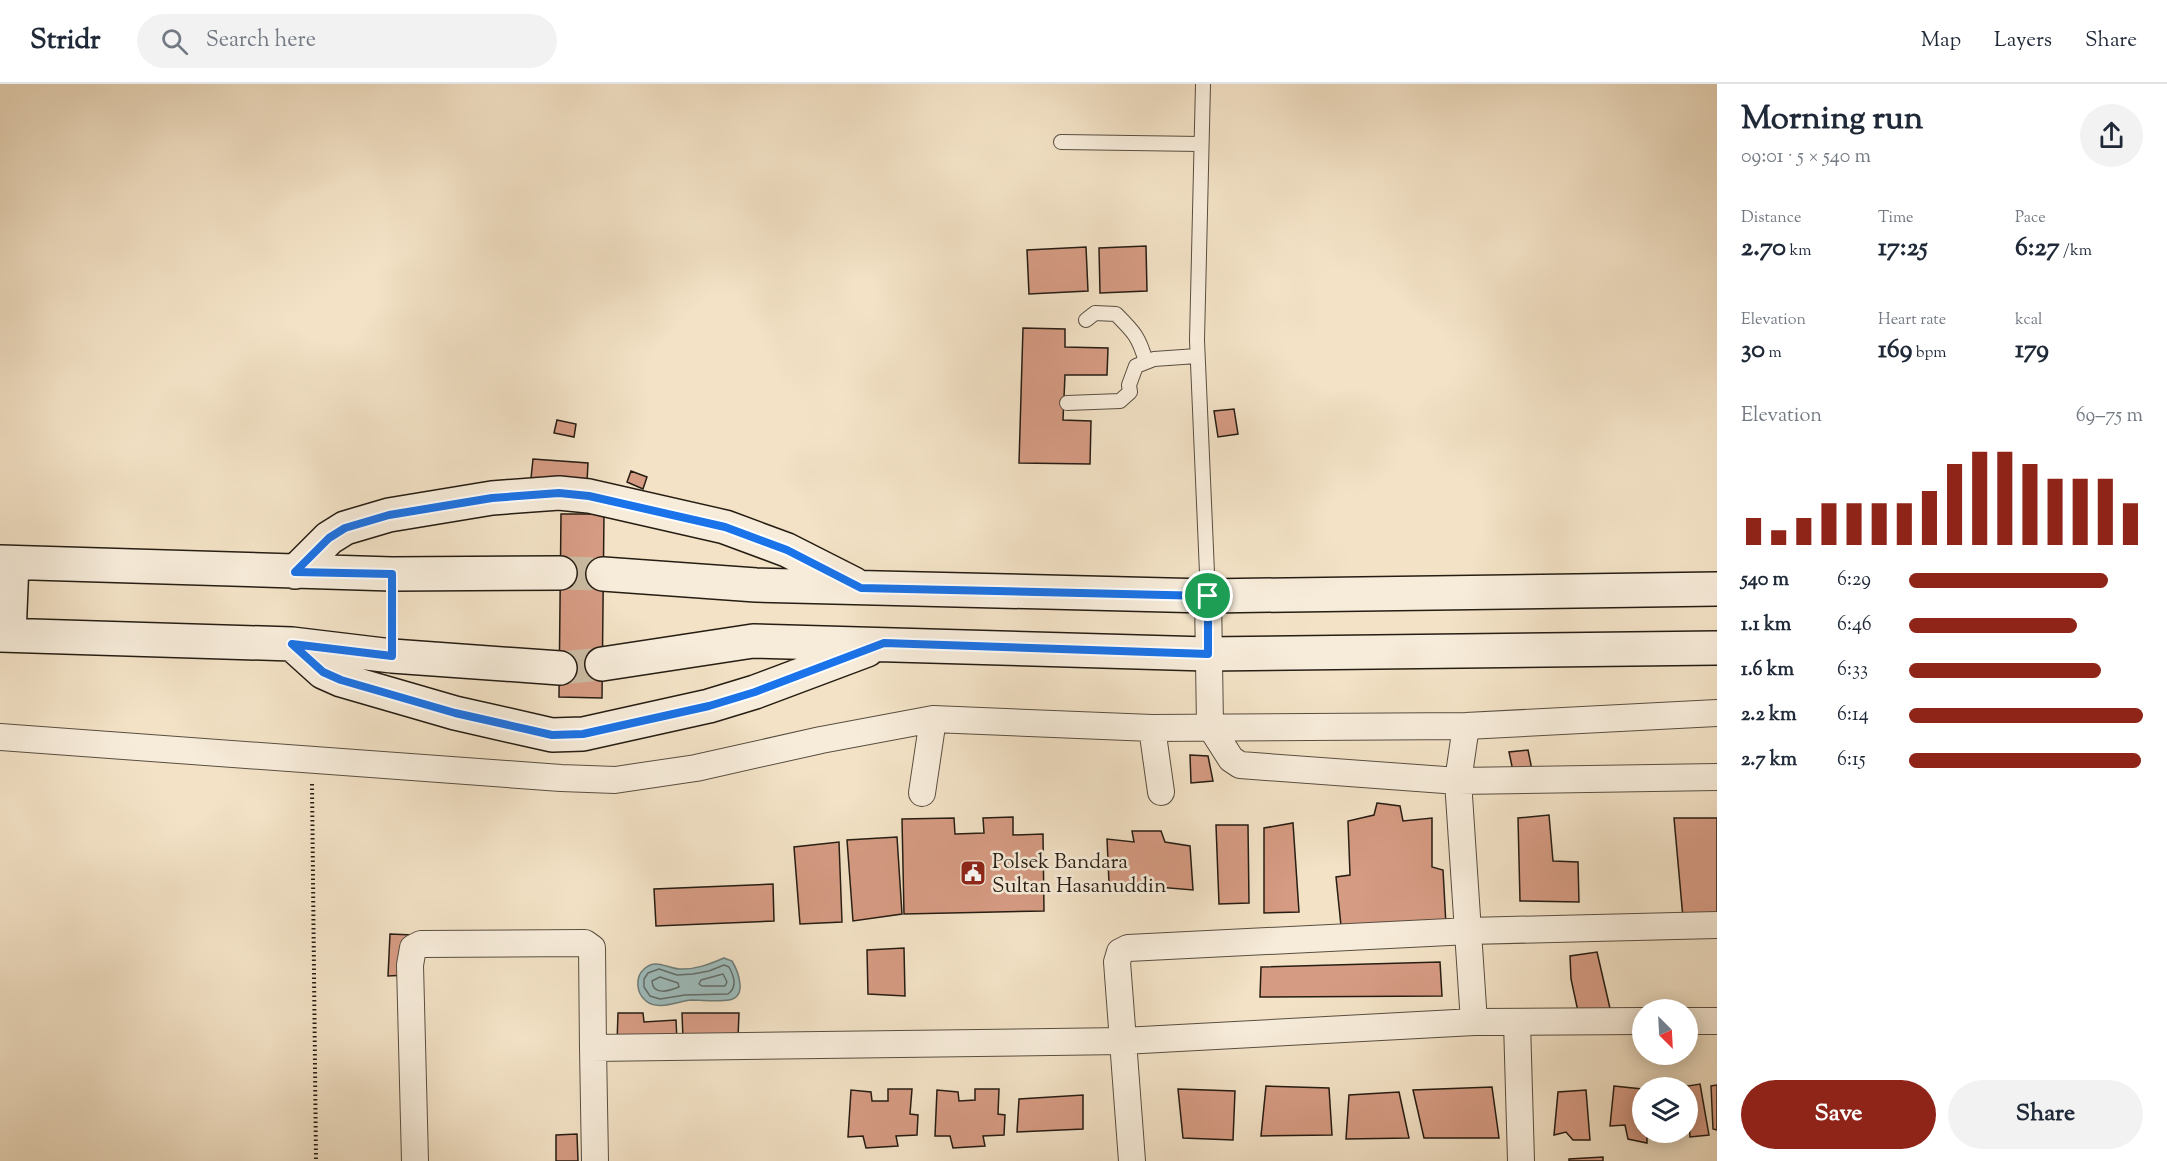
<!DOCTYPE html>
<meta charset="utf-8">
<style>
:root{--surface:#fff;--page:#f2f2f3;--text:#1f2937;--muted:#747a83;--line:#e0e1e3;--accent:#8f2418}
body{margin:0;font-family:"Sorts Mill Goudy",serif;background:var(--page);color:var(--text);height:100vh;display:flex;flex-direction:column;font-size:22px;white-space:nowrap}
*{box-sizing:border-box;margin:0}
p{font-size:20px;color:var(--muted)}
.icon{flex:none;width:33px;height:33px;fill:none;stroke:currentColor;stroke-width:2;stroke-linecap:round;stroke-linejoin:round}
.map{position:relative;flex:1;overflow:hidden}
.sheet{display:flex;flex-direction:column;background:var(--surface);width:450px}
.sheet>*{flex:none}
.needle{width:39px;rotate:156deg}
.tools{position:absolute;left:1632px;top:915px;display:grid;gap:12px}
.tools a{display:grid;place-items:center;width:66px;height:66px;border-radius:50%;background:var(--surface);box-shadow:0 3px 15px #0003;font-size:30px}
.pin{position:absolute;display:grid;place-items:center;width:51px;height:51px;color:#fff;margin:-26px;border:3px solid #fff;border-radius:50%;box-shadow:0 2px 6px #0007}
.round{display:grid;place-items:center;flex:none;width:63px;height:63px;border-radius:32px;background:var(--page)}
.overview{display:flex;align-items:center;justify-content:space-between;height:102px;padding:0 24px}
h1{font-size:33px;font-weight:700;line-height:45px}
.stats{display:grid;grid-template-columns:repeat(3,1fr);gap:9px;height:102px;padding:6px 24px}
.stats div{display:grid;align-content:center}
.stats b{font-size:26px;font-weight:700}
.stats small{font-size:16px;font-weight:400}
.stats p{font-size:16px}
.chart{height:168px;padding:12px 24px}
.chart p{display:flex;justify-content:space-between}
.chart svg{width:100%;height:108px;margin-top:6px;stroke:var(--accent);stroke-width:6}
.cta{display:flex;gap:12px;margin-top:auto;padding:12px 24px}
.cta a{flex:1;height:69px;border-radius:36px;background:var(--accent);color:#fff;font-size:24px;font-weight:700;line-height:69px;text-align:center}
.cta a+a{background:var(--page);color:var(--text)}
ul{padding:0 24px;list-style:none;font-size:20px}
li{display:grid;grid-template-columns:96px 72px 1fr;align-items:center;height:45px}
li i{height:15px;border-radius:8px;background:var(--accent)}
header{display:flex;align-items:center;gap:36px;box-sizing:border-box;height:84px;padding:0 30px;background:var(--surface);border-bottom:2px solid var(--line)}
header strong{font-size:28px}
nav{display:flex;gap:33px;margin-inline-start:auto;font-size:21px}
.search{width:420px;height:54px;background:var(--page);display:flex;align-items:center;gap:15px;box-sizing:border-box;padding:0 21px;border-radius:33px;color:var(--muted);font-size:22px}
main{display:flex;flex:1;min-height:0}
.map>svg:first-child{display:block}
.water{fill:#9dbcbc;stroke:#6d7c78;stroke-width:1.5}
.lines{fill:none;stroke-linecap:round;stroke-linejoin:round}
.shore{stroke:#626c68;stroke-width:1.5}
.building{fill:#d69b83;stroke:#261d13;stroke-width:1.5}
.secondary-tunnel{stroke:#cabba2;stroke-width:33;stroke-dasharray:33 16;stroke-linecap:butt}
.lane-casing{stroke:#594e40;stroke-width:16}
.street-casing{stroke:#594e40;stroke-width:28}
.secondary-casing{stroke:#261d13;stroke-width:36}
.path{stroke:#261d13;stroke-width:4;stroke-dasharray:1.5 3;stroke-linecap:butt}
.lane{stroke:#f7ecda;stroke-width:14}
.street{stroke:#f7ecda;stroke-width:26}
.secondary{stroke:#f7ecda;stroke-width:33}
.route-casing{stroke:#fff;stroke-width:12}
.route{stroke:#1a73e8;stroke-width:8}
.labels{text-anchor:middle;stroke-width:5;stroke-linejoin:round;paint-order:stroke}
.poi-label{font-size:21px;fill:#261d13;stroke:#f7ecda;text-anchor:start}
</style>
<header>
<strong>Stridr</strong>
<div class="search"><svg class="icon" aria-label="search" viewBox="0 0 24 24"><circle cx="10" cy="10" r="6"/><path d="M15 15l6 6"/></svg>Search here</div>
<nav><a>Map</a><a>Layers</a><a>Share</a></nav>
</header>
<main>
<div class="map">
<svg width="1717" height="1077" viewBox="0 0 1717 1077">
<rect width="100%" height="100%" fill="#f3e2c6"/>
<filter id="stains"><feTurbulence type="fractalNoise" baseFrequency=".00333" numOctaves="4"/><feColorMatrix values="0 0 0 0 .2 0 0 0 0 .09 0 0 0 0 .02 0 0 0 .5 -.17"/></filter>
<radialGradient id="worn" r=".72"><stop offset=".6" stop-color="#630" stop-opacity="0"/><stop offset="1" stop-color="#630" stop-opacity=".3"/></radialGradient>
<path class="water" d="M724 874 732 877C738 887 748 913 729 916 717 918 703 916 691 916 678 917 658 927 646 917 636 909 635 893 644 885 656 874 666 884 679 885 695 886 710 880 724 874Z"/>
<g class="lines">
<path class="shore" d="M724 881 729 883C734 892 738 903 728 910L685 911 660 915 650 912 644 903V895L648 889 659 885 677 891 693 890 709 887Z
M723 890 727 898 725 902H702L699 900 701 896Z
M660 893 678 899 679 903C669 907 653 912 652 897Z"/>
</g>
<path class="building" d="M1146 162 1147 207 1100 209 1099 164Z
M1086 163 1088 207 1029 210 1027 166Z
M1023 244 1065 245V263L1108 264 1107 291H1065L1063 336 1091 337 1090 380 1019 379Z
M1234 325 1238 350 1218 353 1214 327Z
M557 336 576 340 574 353 554 349Z
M533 375 588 379 587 398 531 394Z
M631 387 647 393 643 405 627 398Z
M561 430H604L602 614 559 613Z
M1528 666 1533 691 1514 692 1509 668Z
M1190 671 1208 672 1213 697 1191 699Z
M1377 719 1400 722 1403 737 1432 734V783L1443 786 1446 841 1341 842 1336 793 1350 791 1348 737 1374 731Z
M1549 731 1553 777 1578 778 1579 818 1520 817 1518 734Z
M1013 733V751L1043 750 1044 827 904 830 902 735 954 734 955 750 984 749 983 734Z
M1674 734H1717V834H1683Z
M1293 739 1299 828 1264 829V744Z
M1216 741H1248L1249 819 1219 820Z
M1132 747H1161L1165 758 1190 762 1193 806 1109 799 1107 755 1134 758Z
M897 753 902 830 853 837 847 756Z
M839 758 842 838 800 840 794 763Z
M773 800 774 837 656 842 654 805Z
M390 850 413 851 407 891 388 892Z
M904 864 905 912 868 910 867 866Z
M1597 868 1612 933 1579 932 1571 895 1570 872Z
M1440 878 1442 912 1260 913 1261 883Z
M618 929H643L644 938 676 936 677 957 617 959Z
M682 929H739L738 953 683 955Z
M1700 1000 1709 1051 1690 1053 1689 1037 1688 1038V1004H1676Z
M1717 1001V1046L1713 1045 1711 1002Z
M1266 1002 1329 1004 1332 1051 1261 1052Z
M1614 1002 1642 1005V1048H1647V1059L1628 1055 1625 1041 1610 1042Z
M1492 1003 1499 1054H1424L1413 1006Z
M888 1005H912L910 1030 918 1031 917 1051 896 1052 898 1062 866 1064 863 1052 848 1053 851 1006 871 1008 872 1017H888Z
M975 1005H999L998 1030 1005 1031 1004 1051 983 1052 985 1062 953 1064 950 1052H935L937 1006 958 1008 959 1017 975 1016Z
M1178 1005 1235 1007 1233 1056 1183 1054Z
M1586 1006 1590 1056H1573L1566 1048 1554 1051 1558 1008Z
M1399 1008 1409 1054 1346 1055 1349 1011Z
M1083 1011V1045L1017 1048 1019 1015Z
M577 1050 578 1077H556V1051Z
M1603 1073V1077H1569V1075Z"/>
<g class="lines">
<path class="secondary-tunnel" d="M560 489 603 490
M560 584 602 580"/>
<g class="lane-casing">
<path id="lane" d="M1203 0 1197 256 1208 512
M1061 58 1201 60
M1086 236 1095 229 1116 230C1134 248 1139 253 1146 278
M1067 319 1120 317 1130 308 1129 301 1136 282 1154 275 1197 272"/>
</g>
<g class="street-casing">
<path id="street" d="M1208 512 1210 642
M1210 642 1231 675 1240 681 1458 697 1717 693
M1152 644 1161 708
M0 653 561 694 615 696 696 684 821 656 933 635 1152 644 1466 642 1717 629
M922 709 933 635
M1688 937H1717
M1474 938 1642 937
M1517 938 1521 1077
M593 964 595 1077
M415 1077 410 881 413 864 421 860 585 859 592 864 593 964 1123 957 1117 878 1120 868 1128 864 1469 847 1717 841
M1132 1077 1123 957 1474 938 1458 697 1466 642"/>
</g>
<g class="secondary-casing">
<path id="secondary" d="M0 478 392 490 560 489
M295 488 329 454 345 444 389 431 492 414 559 409 589 412 725 443 787 466 854 500
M603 490 756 501 1208 512 1717 505
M0 551 292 560 392 572 560 584
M9 551 12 479
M292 560 323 588 341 596 455 629 552 651 583 650 709 622 755 608 867 566
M602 580 753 557 1207 570 1717 564"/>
</g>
<path class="path" d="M392 520V543
M312 700 316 1077"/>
<use href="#lane" class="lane"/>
<use href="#street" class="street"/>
<use href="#secondary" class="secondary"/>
</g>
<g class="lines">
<g class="route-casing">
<path id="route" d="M559 409 589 412 725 443 787 466 861 504 1208 512V570L884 559 755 608 709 622 583 650 552 651 455 629 341 596 323 588 292 560 392 572V490L295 488 329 454 345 444 389 431 492 414Z"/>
</g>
<use href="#route" class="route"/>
</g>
<defs>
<g id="civic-square" transform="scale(1.35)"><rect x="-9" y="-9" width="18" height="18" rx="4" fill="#8f2418" stroke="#f7ecda"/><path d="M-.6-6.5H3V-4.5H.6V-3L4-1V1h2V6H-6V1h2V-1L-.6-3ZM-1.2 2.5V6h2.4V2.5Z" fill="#fff"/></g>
</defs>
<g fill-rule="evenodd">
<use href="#civic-square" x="973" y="789"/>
</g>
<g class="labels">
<g class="poi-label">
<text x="992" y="784">Polsek Bandara<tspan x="992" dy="24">Sultan Hasanuddin</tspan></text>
</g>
</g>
<rect width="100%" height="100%" filter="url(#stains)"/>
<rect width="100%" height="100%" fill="url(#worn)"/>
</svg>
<div class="tools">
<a><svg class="needle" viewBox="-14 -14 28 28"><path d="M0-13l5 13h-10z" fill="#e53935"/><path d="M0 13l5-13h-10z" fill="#747a83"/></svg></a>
<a><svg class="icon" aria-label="layers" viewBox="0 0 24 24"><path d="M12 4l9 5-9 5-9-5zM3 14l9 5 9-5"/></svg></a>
</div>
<div class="pin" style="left:1208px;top:512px;background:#1e9e55"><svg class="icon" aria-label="arrive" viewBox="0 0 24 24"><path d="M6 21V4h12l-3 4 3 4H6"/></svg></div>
</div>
<section class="sheet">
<div class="overview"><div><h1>Morning run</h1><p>09:01 · 5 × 540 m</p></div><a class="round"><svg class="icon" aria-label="share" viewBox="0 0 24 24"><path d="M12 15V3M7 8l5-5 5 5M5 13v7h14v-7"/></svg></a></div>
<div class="stats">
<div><p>Distance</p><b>2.70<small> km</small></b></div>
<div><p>Time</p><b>17:25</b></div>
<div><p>Pace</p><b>6:27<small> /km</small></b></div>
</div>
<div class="stats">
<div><p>Elevation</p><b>30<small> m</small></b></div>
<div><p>Heart rate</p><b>169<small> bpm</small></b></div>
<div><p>kcal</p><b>179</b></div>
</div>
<div class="chart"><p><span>Elevation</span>69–75 m</p>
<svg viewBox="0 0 160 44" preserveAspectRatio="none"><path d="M5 44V33M15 44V38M25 44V33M35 44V27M45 44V27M55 44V27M65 44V27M75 44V22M85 44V11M95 44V6M105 44V6M115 44V11M125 44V17M135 44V17M145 44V17M155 44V27"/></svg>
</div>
<ul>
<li><b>540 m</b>6:29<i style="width:85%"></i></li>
<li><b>1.1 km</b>6:46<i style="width:72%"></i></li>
<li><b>1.6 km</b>6:33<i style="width:82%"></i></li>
<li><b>2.2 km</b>6:14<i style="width:100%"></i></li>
<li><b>2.7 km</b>6:15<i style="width:99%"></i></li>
</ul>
<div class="cta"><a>Save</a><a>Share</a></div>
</section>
</main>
